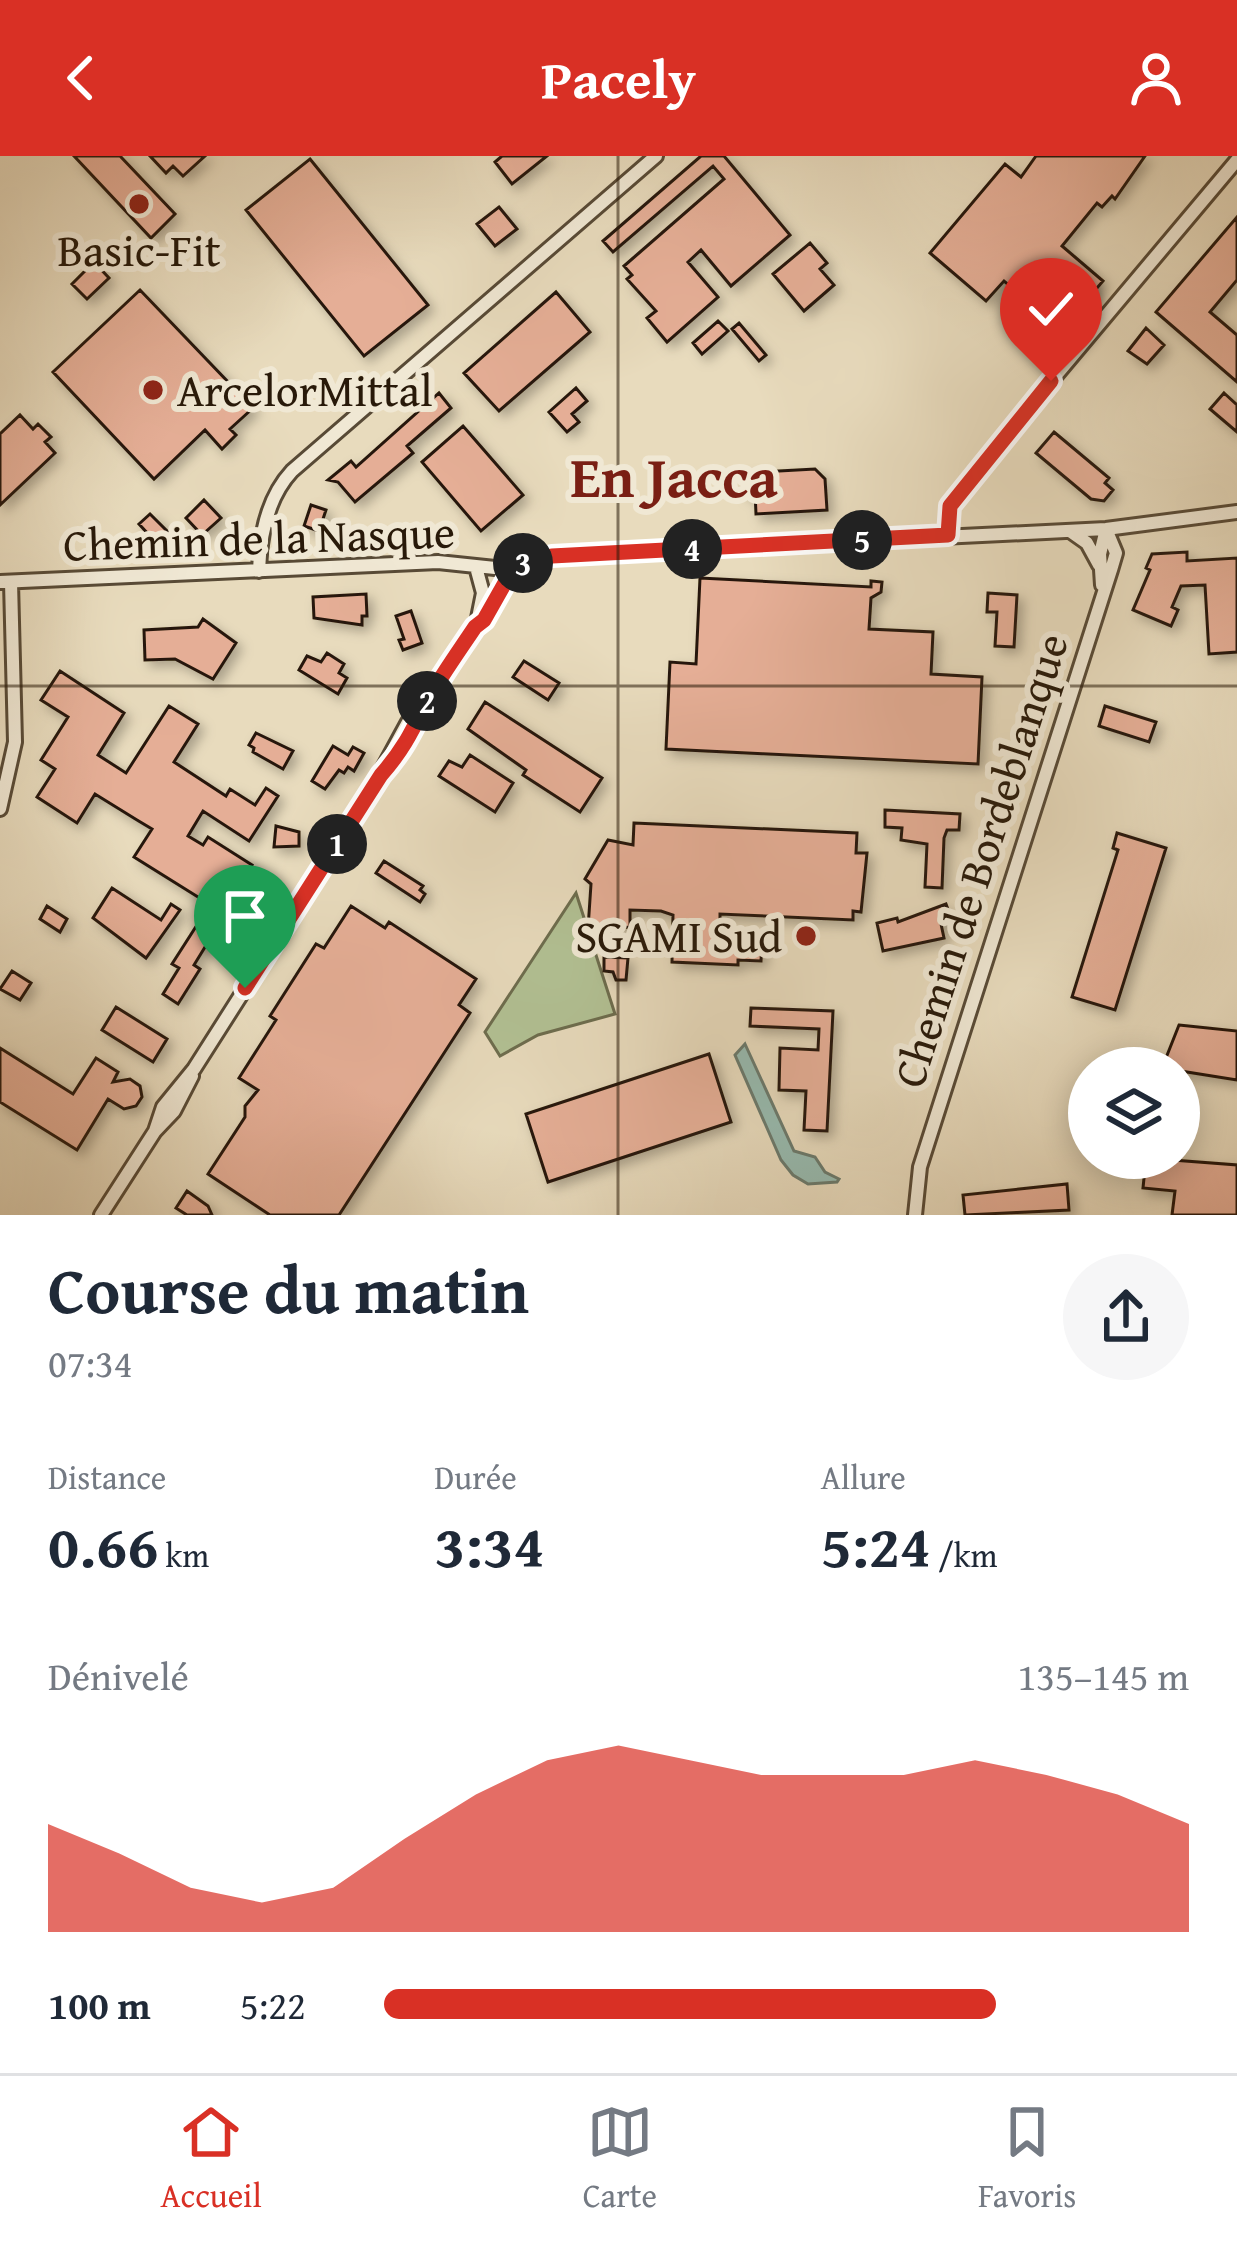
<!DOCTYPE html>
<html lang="fr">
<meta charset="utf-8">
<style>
:root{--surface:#fff;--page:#f6f6f7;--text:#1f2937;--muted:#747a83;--line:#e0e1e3;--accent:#d93025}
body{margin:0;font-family:"Gentium Book Plus",serif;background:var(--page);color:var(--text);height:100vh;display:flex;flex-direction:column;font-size:45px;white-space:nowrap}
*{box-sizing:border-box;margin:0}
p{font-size:39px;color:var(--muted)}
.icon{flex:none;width:66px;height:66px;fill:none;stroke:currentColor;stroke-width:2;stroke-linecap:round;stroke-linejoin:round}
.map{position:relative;height:1059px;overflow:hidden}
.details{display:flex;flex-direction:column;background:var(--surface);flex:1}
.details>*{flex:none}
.controls{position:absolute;left:1068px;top:891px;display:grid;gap:24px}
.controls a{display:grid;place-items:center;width:132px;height:132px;border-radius:50%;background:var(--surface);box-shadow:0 6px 30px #0003;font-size:60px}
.pin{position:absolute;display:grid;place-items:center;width:102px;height:102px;color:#fff;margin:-123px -51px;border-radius:50% 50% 50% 0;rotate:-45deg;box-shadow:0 0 12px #0007}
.pin .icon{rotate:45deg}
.km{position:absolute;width:60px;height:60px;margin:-30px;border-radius:50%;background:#222;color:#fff;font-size:33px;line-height:60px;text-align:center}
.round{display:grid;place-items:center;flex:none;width:126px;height:126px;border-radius:63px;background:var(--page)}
.summary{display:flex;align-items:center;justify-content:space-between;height:204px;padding:0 48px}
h1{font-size:66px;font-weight:600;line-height:90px}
.figures{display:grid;grid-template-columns:repeat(3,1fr);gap:18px;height:204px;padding:12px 48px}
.figures div{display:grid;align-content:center}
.figures b{font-size:60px;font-weight:600}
.figures small{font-size:33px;font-weight:400}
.figures p{font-size:33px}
.chart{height:336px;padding:24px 48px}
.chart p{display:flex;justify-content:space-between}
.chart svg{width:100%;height:216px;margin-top:12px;fill:var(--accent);opacity:.7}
ul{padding:0 48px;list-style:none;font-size:39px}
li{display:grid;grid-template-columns:192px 144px 1fr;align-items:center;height:90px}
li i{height:30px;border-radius:15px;background:var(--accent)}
header{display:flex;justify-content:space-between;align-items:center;height:156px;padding:0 48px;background:var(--accent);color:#fff;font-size:54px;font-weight:600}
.menu{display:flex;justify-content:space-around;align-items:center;height:168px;border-top:3px solid var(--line);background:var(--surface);font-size:33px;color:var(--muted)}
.menu a{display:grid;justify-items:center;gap:6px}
.menu .selected{color:var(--accent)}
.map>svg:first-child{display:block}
.green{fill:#b2c194;stroke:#6d6d4e;stroke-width:3}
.water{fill:#97bbb0;stroke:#6b7a6d;stroke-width:3}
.building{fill:#e5ae96;stroke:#281909;stroke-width:3;filter:url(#shadow)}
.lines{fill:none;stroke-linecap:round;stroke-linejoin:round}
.minor-casing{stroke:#584a36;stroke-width:18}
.minor{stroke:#f0e8d4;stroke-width:12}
.route-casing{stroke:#fff;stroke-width:24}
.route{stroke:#d93025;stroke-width:15}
.grid{fill:none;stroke:#281909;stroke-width:3;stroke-opacity:0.55}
.poi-dot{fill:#8f2418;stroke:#f0e8d4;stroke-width:4.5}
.labels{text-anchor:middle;stroke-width:12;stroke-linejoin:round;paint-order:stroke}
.poi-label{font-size:45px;fill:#281909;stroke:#f0e8d4}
.street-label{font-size:45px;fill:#281909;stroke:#f0e8d4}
.district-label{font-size:57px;font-weight:bold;fill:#7a1f14;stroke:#f0e8d4}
</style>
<header><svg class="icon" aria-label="back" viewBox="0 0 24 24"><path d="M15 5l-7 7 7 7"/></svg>Pacely<svg class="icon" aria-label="person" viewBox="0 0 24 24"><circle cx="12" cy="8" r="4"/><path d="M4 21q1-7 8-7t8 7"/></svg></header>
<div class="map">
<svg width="1237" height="1059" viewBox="0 0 1237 1059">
<defs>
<filter id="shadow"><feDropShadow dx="5.5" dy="5.5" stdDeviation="6" flood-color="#0004"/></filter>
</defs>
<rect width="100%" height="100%" fill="#e8dbbd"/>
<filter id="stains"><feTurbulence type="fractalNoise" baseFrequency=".00167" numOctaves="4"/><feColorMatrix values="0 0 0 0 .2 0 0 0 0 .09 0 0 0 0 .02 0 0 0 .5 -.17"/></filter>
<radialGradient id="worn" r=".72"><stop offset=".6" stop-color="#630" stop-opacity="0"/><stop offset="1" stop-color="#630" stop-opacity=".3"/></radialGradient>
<path class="green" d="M576 737 615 858 538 879 500 900 485 876Z"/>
<path class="water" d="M745 888 794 995 815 1001 825 1016 839 1023 837 1026 808 1028 793 1019 781 1004 735 899Z"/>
<path class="building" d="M74 0H120L175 58 151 82Z
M150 0H205L183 20 173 10 166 17Z
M502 0H547L512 28 495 6Z
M701 0H724L790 79 731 130 701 94 688 106 718 141 667 186 647 162 656 155 627 123 632 119 624 110 724 23 713 10 613 96 603 85Z
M1036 0H1145L1115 43 1112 40 1102 51 1097 47 1062 90 1103 125 1062 173 1004 125 986 145 930 97 1005 8 1021 21Z
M310 3 428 149 364 200 246 54Z
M499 51 517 73 495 90 477 68Z
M1237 61V124L1210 156 1237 179V226L1156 156Z
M810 87 827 107 820 113 834 129 804 155 773 118Z
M94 106 109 122 87 143 72 128Z
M140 134 253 252 230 273 236 279 222 293 205 274 154 323 53 216Z
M556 136 590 176 499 255 464 217Z
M718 165 728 175 702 198 693 187Z
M739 167 766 199 759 205 732 173Z
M1146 172 1164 189 1147 208 1128 195Z
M576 232 587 245 572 258 579 266 567 276 549 256Z
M439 237 451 252 407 290 413 297 355 346 338 326 328 324 351 305 356 311Z
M1224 237 1237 249V276L1210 253Z
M20 259 33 273 38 268 51 281 45 286 55 297 0 349V278Z
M463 270 523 339 481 375 422 306Z
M1054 276 1109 322 1105 327 1113 334 1104 345 1091 343 1036 297Z
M815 313 825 323 827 354 756 358 755 336 744 337 743 317Z
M204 344 221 362 202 379 186 362Z
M311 349 326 354 319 375 304 370Z
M150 358 174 382 162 393 139 368Z
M1187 396V405L1237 402V496L1209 498 1205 429 1181 430 1172 451 1178 454 1171 470 1133 454 1150 414 1146 412 1152 398Z
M700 422 871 431V425L882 426 881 436 871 442 869 473 933 476 931 518 982 521 978 608 666 593 670 506 696 508Z
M988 437 1017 439 1014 491 995 490 997 456H987Z
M366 438 367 460H362V469L314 462 313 441Z
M411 455 422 487 403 494 399 484 404 483 396 460Z
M203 463 236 487 213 523 175 503 145 504 144 474 198 471Z
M327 497 344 508 339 517 347 522 338 538 299 514 307 500 321 506Z
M524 505 559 527 548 544 513 521Z
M60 515 124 557 98 599 126 617 169 550 198 568 174 606 226 640 230 633 255 649 266 632 278 640 249 685 203 655 188 680 203 689 208 681 252 709 222 756 134 701 152 673 137 664 95 638 77 667 37 641 55 613 41 604 68 561 41 544Z
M485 546 602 622 580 656 523 619 526 614 468 573Z
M1105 550 1156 566 1149 586 1099 570Z
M256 577 293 595 283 613 253 596 254 592 249 589Z
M333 590 348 599 353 591 364 597 354 615 348 611 344 617 339 614 325 633 312 625Z
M470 599 513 627 495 656 439 620 449 605 462 611Z
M885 654 960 658 959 674H947L944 682 942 732 925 731 927 688 901 684 902 672 885 671Z
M634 667 857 677 856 697H867L861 756 853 755V764L720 758V783L762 785 761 805 738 804V809L672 806 673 759 661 755 630 754V771L588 773 591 728 585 723 608 684 633 689Z
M276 670 299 676V690L274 691Z
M1117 677 1166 692 1115 854 1072 841 1118 694 1113 692Z
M384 705 423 730 420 734 425 738 420 746 376 717Z
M112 732 161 764 171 748 180 754 146 802 93 762Z
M946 748 952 764 941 768 944 782 883 795 877 767 897 762 898 766Z
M47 750 67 763 60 776 40 763Z
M351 750 385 772 389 766 476 823 459 849 470 857 339 1059H270L208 1018 245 961V950L258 934 239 922 276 864 270 860 316 788 324 792Z
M197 769 213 778 194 809 200 813 178 848 163 838 179 812 172 808Z
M604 801 628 802 626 824H616L613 816 604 815Z
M12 815 31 827 20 844 0 833Z
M116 851 167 883 153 906 102 874Z
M751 852 833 855 827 975 804 974 806 935 779 934 780 892 818 894 819 873 750 870Z
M1179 869 1237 875V924L1162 912Z
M0 892 73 938 96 902 118 916 113 926 130 923 140 930 142 941 136 950 124 953 108 943 77 994 0 946Z
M709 898 731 966 548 1026 526 958Z
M1146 1002 1237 1009V1059H1172L1175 1035 1143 1032Z
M1067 1028 1069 1054 965 1059 963 1039Z
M187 1035 208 1050 212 1059H187L176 1052Z"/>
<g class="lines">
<g class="minor-casing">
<path id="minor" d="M1070 375 1087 387 1099 409
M948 379 950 350 968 324 1237 4
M476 411 483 437 478 462
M259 415C260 379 267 342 292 315L656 0
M0 426 438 406 495 412 552 400 1106 373 1237 356
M1102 429 1100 398 1106 373
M383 612 408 566 424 550
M0 653 15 586 11 426
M155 975 163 951 194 913 381 619C403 595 413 573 428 545 441 520 459 495 475 471L484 464 514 411
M101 1059 155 975 174 955 192 920
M915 1059 920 1011 1111 414 1116 397 1106 373"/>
</g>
<use href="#minor" class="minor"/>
</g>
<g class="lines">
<g class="route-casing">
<path id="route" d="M245 832 381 619C404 593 412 575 427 545 441 520 459 495 475 471L484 464 514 411 552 400 948 379 950 350 1051 225"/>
</g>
<use href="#route" class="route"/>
</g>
<path class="grid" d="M618 0V1059M0 530H1237"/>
<g class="poi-dot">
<circle cx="139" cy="48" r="12"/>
<circle cx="153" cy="234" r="12"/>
<circle cx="806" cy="780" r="12"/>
</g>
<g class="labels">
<g class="poi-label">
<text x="139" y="110">Basic-Fit</text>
<text x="177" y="250" text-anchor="start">ArcelorMittal</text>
<text x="782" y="796" text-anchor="end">SGAMI Sud</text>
</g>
<g class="street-label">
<text transform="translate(259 382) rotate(-2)" y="16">Chemin de la Nasque</text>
<text transform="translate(980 704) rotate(-72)" y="16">Chemin de Bordeblanque</text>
</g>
<g class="district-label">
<text x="674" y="341">En Jacca</text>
</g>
</g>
<rect width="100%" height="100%" filter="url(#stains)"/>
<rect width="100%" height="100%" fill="url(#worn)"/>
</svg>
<div class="controls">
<a><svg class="icon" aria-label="layers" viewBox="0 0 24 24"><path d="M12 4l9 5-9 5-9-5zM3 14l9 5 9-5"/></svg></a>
</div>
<div class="pin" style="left:245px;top:832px;background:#1e9e55"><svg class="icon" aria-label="arrive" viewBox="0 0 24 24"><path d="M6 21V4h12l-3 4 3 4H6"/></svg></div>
<div class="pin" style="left:1051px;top:225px;background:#d93025"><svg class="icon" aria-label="check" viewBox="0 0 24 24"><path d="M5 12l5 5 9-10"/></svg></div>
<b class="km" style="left:337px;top:688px">1</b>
<b class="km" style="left:427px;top:545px">2</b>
<b class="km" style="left:523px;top:407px">3</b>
<b class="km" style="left:692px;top:393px">4</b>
<b class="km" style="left:862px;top:384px">5</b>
</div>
<section class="details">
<div class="summary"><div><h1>Course du matin</h1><p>07:34</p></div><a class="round"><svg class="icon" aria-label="share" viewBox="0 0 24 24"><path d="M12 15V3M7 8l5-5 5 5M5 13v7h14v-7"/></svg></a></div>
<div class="figures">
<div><p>Distance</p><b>0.66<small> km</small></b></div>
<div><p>Durée</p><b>3:34</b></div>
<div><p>Allure</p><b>5:24<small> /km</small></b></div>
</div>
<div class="chart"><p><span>Dénivelé</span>135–145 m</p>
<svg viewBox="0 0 160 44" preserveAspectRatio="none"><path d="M0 44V22L10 28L20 35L30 38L40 35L50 25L60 16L70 9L80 6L90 9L100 12L110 12L120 12L130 9L140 12L150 16L160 22V44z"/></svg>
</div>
<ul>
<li><b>100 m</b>5:22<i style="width:76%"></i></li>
</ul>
</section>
<nav class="menu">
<a class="selected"><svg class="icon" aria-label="home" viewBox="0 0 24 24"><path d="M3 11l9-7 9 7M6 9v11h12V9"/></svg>Accueil</a>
<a><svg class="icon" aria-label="map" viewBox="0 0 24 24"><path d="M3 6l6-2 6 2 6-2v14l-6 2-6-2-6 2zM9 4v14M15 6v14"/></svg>Carte</a>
<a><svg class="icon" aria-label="saved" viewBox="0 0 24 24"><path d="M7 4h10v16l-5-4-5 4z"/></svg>Favoris</a>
</nav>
